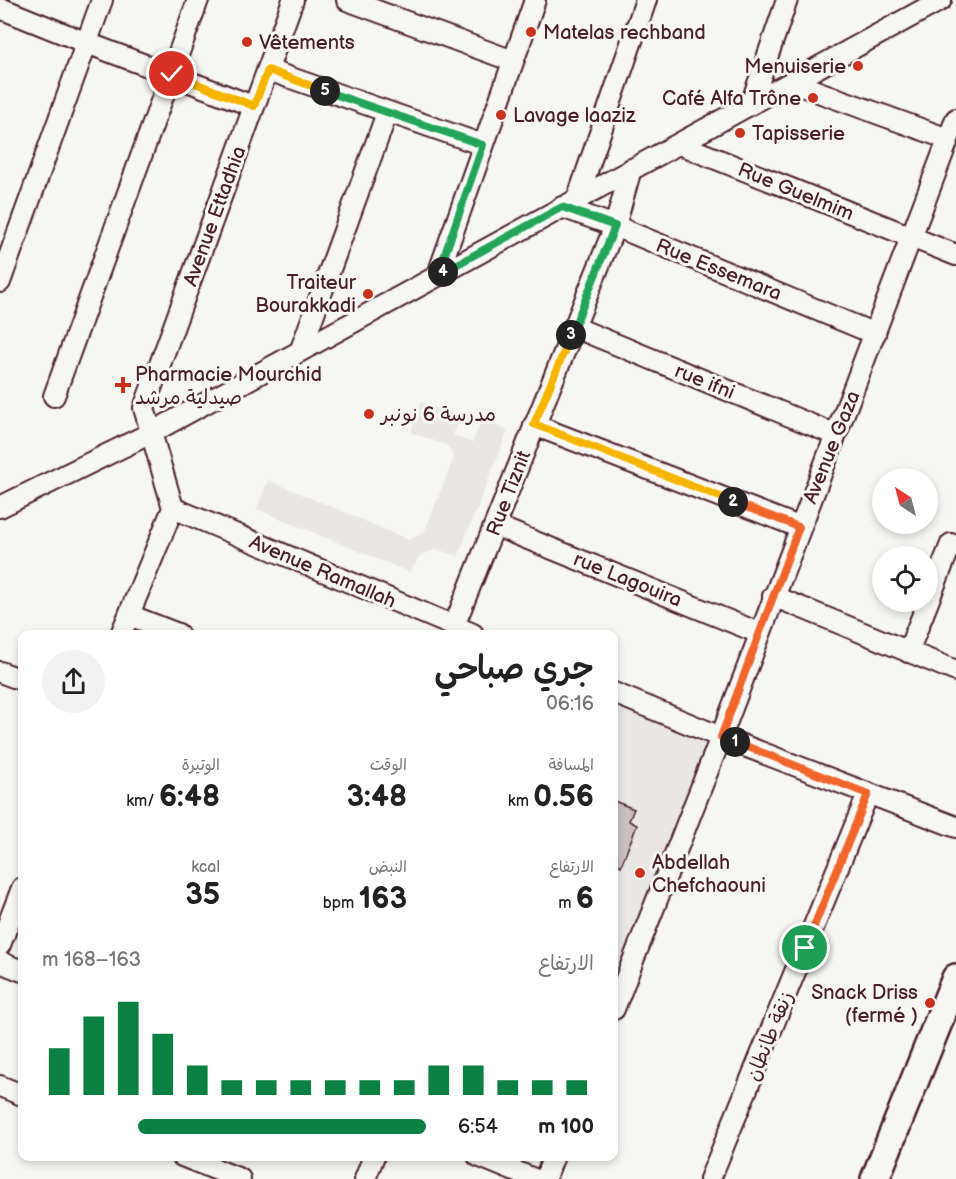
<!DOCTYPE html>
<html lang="ar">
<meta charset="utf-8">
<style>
:root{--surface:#fff;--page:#f2f2f2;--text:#222;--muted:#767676;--accent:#0b8043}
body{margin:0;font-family:"Balsamiq Sans","Playpen Sans Arabic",sans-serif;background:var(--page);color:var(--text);direction:rtl;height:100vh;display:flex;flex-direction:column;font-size:22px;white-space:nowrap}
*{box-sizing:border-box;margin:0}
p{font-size:20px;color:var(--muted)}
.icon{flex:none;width:33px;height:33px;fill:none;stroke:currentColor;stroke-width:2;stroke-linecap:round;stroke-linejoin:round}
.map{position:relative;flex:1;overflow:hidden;direction:ltr}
.panel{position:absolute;left:18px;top:630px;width:600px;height:531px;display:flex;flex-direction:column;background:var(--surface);border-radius:12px;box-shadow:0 3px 9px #0003;direction:rtl}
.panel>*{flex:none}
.needle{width:39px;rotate:324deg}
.tools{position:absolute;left:872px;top:468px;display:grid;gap:12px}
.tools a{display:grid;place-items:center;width:66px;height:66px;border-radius:50%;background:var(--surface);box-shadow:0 3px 9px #0003;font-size:30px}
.pin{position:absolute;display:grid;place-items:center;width:51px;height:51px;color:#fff;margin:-26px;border:3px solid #fff;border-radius:50%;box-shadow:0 2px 6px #0007}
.km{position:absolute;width:30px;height:30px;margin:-15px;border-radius:50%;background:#222;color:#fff;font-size:16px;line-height:30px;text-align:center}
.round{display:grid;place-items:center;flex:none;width:63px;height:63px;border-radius:32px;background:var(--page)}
.headline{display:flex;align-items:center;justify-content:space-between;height:102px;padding:0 24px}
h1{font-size:33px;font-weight:600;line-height:45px}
.metrics{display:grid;grid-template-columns:repeat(3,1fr);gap:9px;height:102px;padding:6px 24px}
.metrics div{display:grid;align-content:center}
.metrics b{font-size:30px;font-weight:600}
.metrics small{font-size:16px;font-weight:400}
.metrics p{font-size:16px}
.chart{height:168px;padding:12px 24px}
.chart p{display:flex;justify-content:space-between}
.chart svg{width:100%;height:108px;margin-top:6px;stroke:var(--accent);stroke-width:6}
ul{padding:0 24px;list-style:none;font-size:20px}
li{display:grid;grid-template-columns:96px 72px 1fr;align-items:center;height:45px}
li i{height:15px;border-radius:8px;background:var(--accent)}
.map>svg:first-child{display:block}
.built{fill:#e9e6e3}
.building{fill:#ccc1c0;stroke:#4a1f2b;stroke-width:1.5}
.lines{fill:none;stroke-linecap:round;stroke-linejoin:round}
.street-casing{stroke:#4a1f2b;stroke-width:24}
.secondary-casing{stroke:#4a1f2b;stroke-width:32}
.street{stroke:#f6f6f2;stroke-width:20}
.secondary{stroke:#f6f6f2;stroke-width:27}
.split-1-casing{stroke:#fff;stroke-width:12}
.split-2-casing{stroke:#fff;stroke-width:12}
.split-3-casing{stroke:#fff;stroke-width:12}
.split-4-casing{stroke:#fff;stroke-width:12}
.split-5-casing{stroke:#fff;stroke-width:12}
.split-6-casing{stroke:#fff;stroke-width:12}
.split-1{stroke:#f0652b;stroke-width:8}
.split-2{stroke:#f0652b;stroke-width:8}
.split-3{stroke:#f5b400;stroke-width:8}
.split-4{stroke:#22a559;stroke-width:8}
.split-5{stroke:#22a559;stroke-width:8}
.split-6{stroke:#f5b400;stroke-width:8}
.poi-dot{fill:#c8321e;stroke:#f6f6f2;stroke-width:2}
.labels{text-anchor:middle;stroke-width:6;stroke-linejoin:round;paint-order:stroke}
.poi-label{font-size:20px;fill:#4a1f2b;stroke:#f6f6f2;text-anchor:start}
.street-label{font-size:20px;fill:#4a1f2b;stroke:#f6f6f2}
</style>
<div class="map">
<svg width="956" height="1179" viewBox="0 0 956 1179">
<rect width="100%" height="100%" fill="#f6f6f2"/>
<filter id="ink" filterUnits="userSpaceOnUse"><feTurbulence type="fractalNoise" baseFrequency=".0167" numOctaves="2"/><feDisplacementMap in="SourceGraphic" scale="12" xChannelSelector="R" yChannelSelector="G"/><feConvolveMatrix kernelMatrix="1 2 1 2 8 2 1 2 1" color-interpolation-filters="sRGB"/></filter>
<g filter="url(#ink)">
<path class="built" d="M421 402 460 418 453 435 472 443 481 421 508 430 458 556 436 549 421 555 409 572 257 509 268 480 409 540 424 533 454 458 448 446 411 432Z
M614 693 721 737 614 1009Z"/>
<path class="building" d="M614 801 634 809 629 821 637 825 621 866 614 863Z"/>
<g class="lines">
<g class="street-casing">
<path id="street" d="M347 0 513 61
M0 8 87 43 253 106
M268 70 483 145
M791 82 948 139
M751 104 787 0
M679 144 956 255
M578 197 646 0
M562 207 615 226 875 334
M438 274 535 0
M0 282 102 0
M574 327 836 435
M301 349 387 113
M54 396 198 0
M534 425 799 527
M0 507 151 433 941 0
M173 508 473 634
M496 526 759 633
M773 596 956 671
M129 615 178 634
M454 626 615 226 631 169
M121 634 173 508 144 408 293 0
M908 652 951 544
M0 672 22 680
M614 693 721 737 956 827
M0 945 22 888
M0 962 22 971
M614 1009 721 737 956 119
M0 1086 22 1095
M182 1156 240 1179
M478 1156 534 1179
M365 1179 374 1156
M545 1179 554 1156
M710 1179 868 794"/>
</g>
<g class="secondary-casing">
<path id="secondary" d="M875 1179 956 978"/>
</g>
<use href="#street" class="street"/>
<use href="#secondary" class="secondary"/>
</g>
</g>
<g class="lines" filter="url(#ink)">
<g class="split-1-casing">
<path id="split-1" d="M735 742 868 794 805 948"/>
</g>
<g class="split-2-casing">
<path id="split-2" d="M733 502 799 527 721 737 735 742"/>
</g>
<g class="split-3-casing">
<path id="split-3" d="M571 335 534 424 733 502"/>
</g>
<g class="split-4-casing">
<path id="split-4" d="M443 272 562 207 615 226 571 335"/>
</g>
<g class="split-5-casing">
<path id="split-5" d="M325 91 483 145 438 274 443 272"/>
</g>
<g class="split-6-casing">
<path id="split-6" d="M172 74 254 106 268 70 325 91"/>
</g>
<use href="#split-1" class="split-1"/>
<use href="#split-2" class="split-2"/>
<use href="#split-3" class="split-3"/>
<use href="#split-4" class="split-4"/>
<use href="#split-5" class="split-5"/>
<use href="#split-6" class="split-6"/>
</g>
<g class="poi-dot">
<circle cx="531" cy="32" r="6"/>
<circle cx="247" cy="42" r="6"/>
<circle cx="858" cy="66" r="6"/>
<circle cx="813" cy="98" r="6"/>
<circle cx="501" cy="115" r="6"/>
<circle cx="740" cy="133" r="6"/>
<circle cx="368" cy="294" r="6"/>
<path d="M120 376h6v6h6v6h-6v6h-6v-6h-6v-6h6z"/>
<circle cx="369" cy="414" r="6"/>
<circle cx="640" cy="873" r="6"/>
<circle cx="930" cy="1003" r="6"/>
</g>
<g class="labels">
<g class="poi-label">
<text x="543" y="39">Matelas rechband</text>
<text x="259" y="49">Vêtements</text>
<text x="846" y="73" text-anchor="end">Menuiserie</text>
<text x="801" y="105" text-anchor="end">Café Alfa Trône</text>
<text x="513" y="122">Lavage laaziz</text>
<text x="752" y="140">Tapisserie</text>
<text x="356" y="289" text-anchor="end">Traiteur<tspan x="356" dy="23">Bourakkadi</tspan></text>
<text x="135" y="381">Pharmacie Mourchid<tspan x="135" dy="23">صيدلية مرشد</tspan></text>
<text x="381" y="421">مدرسة 6 نونبر</text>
<text x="652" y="869">Abdellah<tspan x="652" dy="23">Chefchaouni</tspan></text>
<text x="918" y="999" text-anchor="end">Snack Driss<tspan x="918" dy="23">(fermé )</tspan></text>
</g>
<g class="street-label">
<text transform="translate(796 191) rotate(22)" y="7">Rue Guelmim</text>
<text transform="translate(214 216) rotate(-70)" y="7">Avenue Ettadhia</text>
<text transform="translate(719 269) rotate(22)" y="7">Rue Essemara</text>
<text transform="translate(705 381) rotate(22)" y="7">rue ifni</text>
<text transform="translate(831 447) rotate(-68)" y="7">Avenue Gaza</text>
<text transform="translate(508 493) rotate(-69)" y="7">Rue Tiznit</text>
<text transform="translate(323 571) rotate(23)" y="7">Avenue Ramallah</text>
<text transform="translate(628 579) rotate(22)" y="7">rue Lagouira</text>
<text transform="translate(769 1036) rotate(-68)" y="7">زنقة طانطان</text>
</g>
</g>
</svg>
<div class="tools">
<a><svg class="needle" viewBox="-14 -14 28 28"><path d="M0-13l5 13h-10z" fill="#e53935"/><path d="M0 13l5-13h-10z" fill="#767676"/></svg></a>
<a><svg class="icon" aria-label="locate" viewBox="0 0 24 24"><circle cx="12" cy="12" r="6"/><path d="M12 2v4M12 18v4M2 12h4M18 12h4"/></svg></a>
</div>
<div class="pin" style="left:805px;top:948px;background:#1e9e55"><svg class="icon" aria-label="arrive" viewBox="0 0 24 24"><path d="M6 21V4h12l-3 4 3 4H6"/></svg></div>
<div class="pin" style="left:172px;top:74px;background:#d93025"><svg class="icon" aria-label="check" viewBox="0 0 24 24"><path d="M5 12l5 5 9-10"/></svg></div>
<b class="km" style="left:735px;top:742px">1</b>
<b class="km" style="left:733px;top:502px">2</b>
<b class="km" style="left:571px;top:335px">3</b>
<b class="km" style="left:443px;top:272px">4</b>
<b class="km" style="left:325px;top:91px">5</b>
<section class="panel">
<div class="headline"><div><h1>جري صباحي</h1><p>06:16</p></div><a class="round"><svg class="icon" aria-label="share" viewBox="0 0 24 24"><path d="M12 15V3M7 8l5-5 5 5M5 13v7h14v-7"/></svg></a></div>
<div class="metrics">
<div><p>المسافة</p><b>0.56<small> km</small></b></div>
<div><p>الوقت</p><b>3:48</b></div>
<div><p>الوتيرة</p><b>6:48<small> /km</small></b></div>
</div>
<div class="metrics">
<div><p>الارتفاع</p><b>6<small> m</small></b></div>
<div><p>النبض</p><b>163<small> bpm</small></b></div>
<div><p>kcal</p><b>35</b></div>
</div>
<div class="chart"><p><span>الارتفاع</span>163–168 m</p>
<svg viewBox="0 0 160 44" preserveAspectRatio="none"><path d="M5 44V25M15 44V12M25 44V6M35 44V19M45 44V32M55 44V38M65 44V38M75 44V38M85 44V38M95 44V38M105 44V38M115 44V32M125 44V32M135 44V38M145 44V38M155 44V38"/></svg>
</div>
<ul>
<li><b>100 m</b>6:54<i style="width:75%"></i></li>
</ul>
</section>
</div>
